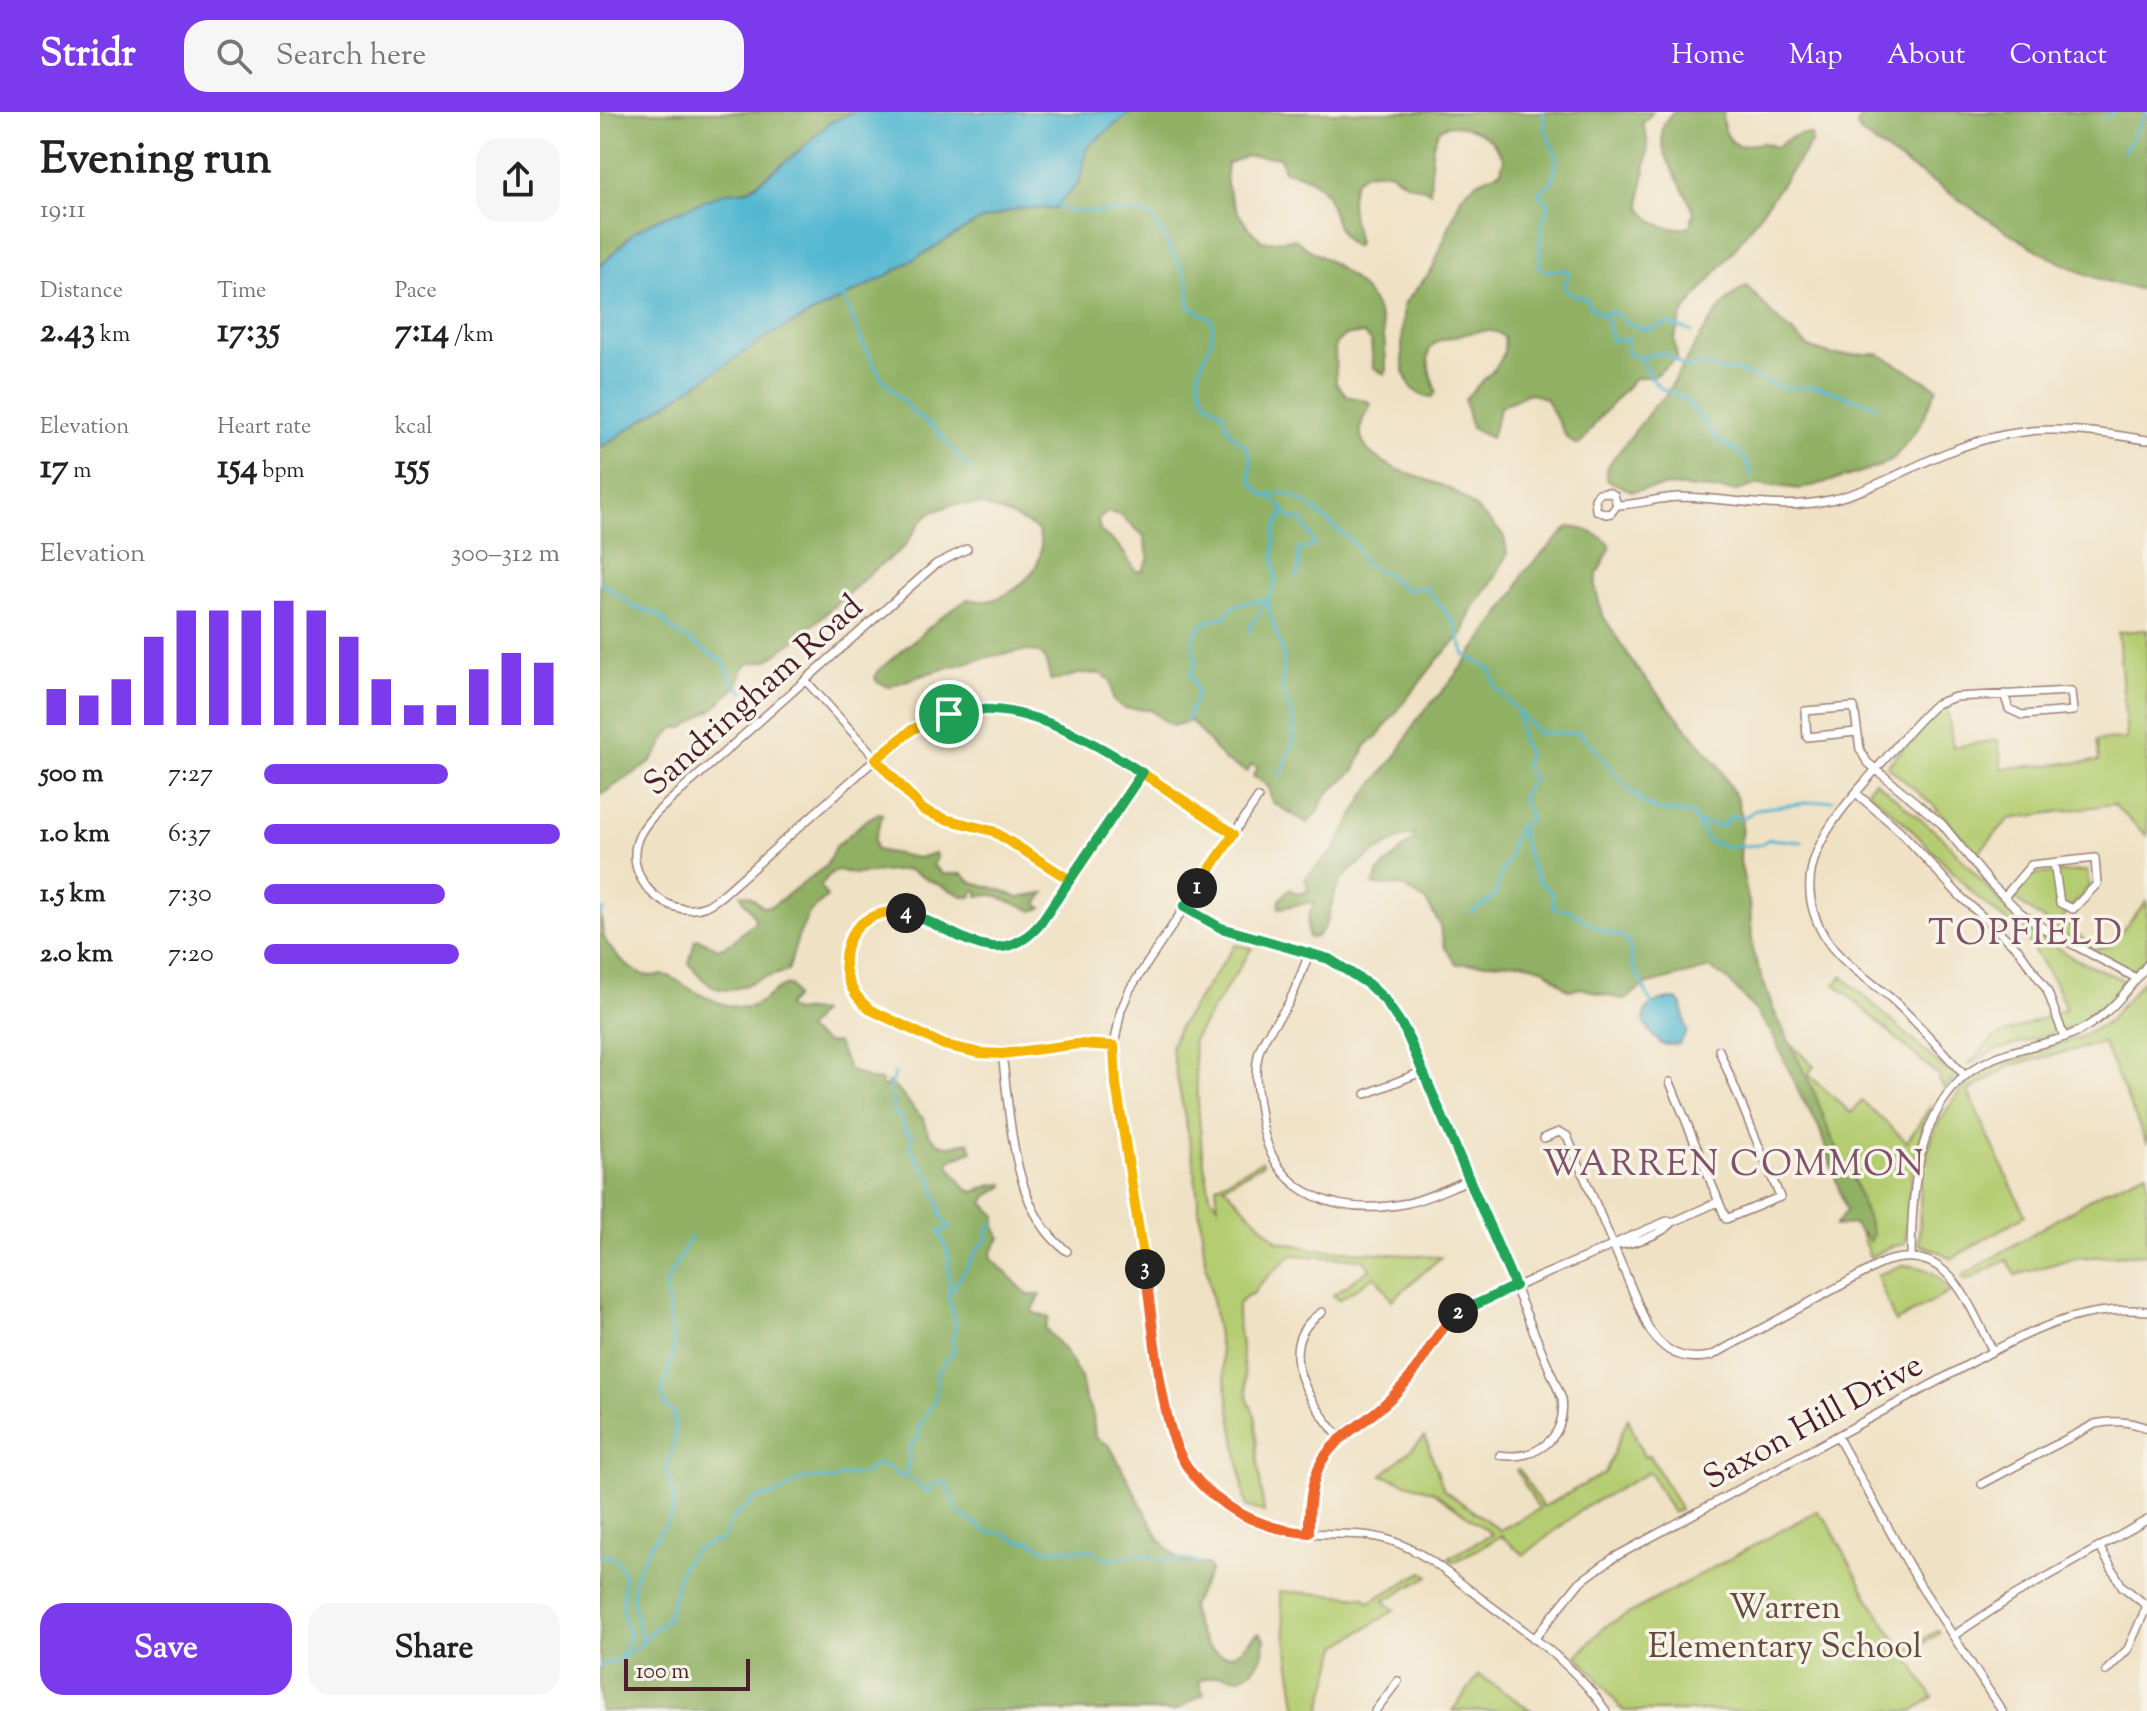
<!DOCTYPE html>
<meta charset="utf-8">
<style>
:root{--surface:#fff;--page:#f6f6f6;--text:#222;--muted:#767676;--accent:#7c3aed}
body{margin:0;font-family:"Sorts Mill Goudy",serif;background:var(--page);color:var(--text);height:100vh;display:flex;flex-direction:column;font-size:30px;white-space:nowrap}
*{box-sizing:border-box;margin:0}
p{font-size:26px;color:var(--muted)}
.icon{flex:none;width:44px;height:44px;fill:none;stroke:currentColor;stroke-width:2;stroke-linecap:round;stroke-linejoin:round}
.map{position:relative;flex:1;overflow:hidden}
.details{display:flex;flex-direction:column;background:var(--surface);width:600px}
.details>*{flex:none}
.scale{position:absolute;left:24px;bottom:20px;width:126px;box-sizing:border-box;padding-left:8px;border:4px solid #4a1f2b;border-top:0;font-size:22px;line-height:28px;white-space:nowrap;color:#4a1f2b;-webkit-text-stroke:6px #f7f3e8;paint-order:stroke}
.pin{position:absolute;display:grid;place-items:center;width:68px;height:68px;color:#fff;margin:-34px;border:4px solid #fff;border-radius:50%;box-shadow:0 2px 8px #0007}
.km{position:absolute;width:40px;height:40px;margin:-20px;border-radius:50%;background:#222;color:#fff;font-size:22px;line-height:40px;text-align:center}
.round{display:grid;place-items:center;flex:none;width:84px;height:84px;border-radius:24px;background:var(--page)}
.summary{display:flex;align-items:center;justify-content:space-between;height:136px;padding:0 40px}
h1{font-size:44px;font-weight:700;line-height:60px}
.stats{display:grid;grid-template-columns:repeat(3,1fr);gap:12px;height:136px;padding:8px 40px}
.stats div{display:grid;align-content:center}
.stats b{font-size:34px;font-weight:700}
.stats small{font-size:22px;font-weight:400}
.stats p{font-size:22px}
.chart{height:224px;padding:16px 40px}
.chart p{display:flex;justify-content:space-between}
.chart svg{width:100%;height:144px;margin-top:8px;stroke:var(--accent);stroke-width:6}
.cta{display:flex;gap:16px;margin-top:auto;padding:16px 40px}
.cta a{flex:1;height:92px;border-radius:24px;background:var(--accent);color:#fff;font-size:32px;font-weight:700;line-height:92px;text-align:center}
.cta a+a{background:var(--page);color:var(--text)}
ul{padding:0 40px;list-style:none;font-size:26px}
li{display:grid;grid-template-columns:128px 96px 1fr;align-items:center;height:60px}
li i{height:20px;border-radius:10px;background:var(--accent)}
header{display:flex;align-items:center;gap:48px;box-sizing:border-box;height:112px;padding:0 40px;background:var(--accent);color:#fff}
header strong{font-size:38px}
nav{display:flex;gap:44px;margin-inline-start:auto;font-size:28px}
.search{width:560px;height:72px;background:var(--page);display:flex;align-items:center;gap:20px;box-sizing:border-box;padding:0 28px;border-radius:24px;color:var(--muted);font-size:30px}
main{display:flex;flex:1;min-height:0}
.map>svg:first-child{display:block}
.green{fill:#b5cd72;stroke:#80764e;stroke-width:2}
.forest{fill:#90b064;stroke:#6d6848;stroke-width:2;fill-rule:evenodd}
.water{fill:#52b7d1;stroke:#4e6b7e;stroke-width:2}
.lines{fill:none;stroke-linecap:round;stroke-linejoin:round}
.stream{stroke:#52b7d1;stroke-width:3}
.street-casing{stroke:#9c8078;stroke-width:10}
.street{stroke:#fff;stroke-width:7}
.split-1-casing{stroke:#fff;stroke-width:16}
.split-2-casing{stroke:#fff;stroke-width:16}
.split-3-casing{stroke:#fff;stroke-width:16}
.split-4-casing{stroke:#fff;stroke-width:16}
.split-5-casing{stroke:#fff;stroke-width:16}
.split-1{stroke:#f5b400;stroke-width:10}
.split-2{stroke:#22a559;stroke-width:10}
.split-3{stroke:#f0652b;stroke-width:10}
.split-4{stroke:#f5b400;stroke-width:10}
.split-5{stroke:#22a559;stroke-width:10}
.labels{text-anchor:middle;stroke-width:7;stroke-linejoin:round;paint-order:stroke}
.street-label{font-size:34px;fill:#4a1f2b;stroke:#f7f3e8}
.park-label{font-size:34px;fill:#654a3d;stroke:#f7f3e8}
.neighbourhood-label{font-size:36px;letter-spacing:2px;fill:#805168;stroke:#f7f3e8}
</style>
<header>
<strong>Stridr</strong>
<div class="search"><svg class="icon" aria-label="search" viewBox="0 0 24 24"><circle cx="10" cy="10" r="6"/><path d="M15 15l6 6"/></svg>Search here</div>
<nav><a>Home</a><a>Map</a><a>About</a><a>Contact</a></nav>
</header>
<main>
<section class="details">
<div class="summary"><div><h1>Evening run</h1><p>19:11</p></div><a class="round"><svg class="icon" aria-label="share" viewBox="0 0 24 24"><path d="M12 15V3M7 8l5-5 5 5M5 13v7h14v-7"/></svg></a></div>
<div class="stats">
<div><p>Distance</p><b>2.43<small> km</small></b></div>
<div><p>Time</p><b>17:35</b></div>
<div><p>Pace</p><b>7:14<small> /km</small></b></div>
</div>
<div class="stats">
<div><p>Elevation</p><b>17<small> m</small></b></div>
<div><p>Heart rate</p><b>154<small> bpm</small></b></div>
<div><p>kcal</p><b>155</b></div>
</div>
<div class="chart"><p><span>Elevation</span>300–312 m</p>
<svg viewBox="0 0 160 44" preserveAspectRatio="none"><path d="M5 44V33M15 44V35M25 44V30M35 44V17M45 44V9M55 44V9M65 44V9M75 44V6M85 44V9M95 44V17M105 44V30M115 44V38M125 44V38M135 44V27M145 44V22M155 44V25"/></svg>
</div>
<ul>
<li><b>500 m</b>7:27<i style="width:62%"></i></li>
<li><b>1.0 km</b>6:37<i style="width:100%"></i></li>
<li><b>1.5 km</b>7:30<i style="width:61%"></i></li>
<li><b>2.0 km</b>7:20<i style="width:66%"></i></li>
</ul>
<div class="cta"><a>Save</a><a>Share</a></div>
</section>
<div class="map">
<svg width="1547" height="1599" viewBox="0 0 1547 1599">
<rect width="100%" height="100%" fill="#f7f3e8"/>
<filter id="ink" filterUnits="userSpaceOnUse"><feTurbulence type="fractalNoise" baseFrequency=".0125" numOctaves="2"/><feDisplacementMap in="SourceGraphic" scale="16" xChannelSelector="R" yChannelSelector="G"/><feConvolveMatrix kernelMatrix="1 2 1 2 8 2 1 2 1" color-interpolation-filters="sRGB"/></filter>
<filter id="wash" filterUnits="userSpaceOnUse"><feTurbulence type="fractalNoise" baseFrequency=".006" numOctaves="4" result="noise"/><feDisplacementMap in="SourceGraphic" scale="32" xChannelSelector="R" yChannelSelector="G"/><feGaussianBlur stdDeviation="1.8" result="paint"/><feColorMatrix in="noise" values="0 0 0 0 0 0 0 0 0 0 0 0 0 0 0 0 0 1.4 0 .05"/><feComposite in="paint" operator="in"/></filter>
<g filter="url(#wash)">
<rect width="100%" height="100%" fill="#efe1c4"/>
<path class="green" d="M1547 518V724L1513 692 1409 707 1377 742 1332 692 1287 654 1338 598 1347 596 1353 635 1398 628 1402 656 1499 649 1497 628 1527 627 1518 520Z
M1275 669 1343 726 1406 796 1469 844 1523 868 1524 875 1507 894 1476 914 1391 940 1367 954 1393 926 1466 897 1455 871 1424 824 1374 782 1308 714 1267 678Z
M1487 759 1489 774 1462 807 1494 837 1509 834 1547 789V845L1534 858C1490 842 1450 814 1414 786L1433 762Z
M635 833 652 836 593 928 602 1041 610 1083 618 1093 616 1074 662 1049 663 1052 624 1074 677 1129 714 1137 841 1145 792 1188 775 1164 739 1188 733 1183 770 1157 763 1147 691 1143 659 1173 653 1182 648 1183 638 1192 637 1203 648 1288 656 1306 657 1340 664 1400 646 1394 605 1146 593 1047 571 934 579 915Z
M1242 864 1347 959 1351 957 1358 963 1345 977 1338 968 1340 965 1235 872Z
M1547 864V1032L1503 931 1412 953 1368 980 1425 1103 1351 1147 1342 1141 1319 1132 1321 1059 1336 1014 1362 976 1385 958 1480 925 1507 911Z
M1184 926 1214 954 1208 962 1251 1001 1262 989 1307 1030 1332 992C1313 1041 1308 1080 1305 1132L1290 1135 1270 1145Z
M1547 1060V1142L1474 1146 1416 1163 1407 1148 1365 1169 1362 1164 1504 1079Z
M1303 1153C1328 1155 1337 1160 1350 1180L1295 1210 1277 1163Z
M1028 1306 1044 1345 1050 1343 1080 1397 1073 1401 1049 1360 985 1395 924 1443 901 1424 854 1450 849 1446 892 1422 834 1380 782 1363 825 1325 844 1378 900 1418 939 1397 916 1358 919 1357 943 1395 1005 1361Z
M1217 1399 1228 1410 1269 1487 1304 1540 1338 1518 1340 1521 1306 1543 1333 1585 1313 1599H1023L995 1563 977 1544 1004 1515Z
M823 1460 829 1464 784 1489 795 1498 738 1534 720 1599H697L679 1479 765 1485 769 1490Z
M879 1563 932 1599H852Z"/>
<path class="forest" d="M0 0H253L229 11 198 40 148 78 127 81 33 121 0 155Z
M531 0H1053L1042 12C1056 38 1039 67 1041 95 1052 114 1071 120 1090 114L1094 101C1085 71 1042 28 1073 0H1124C1120 12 1127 28 1138 34L1163 31 1176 35C1187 28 1197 19 1211 23L1212 30 1134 138 1083 201 1074 227 1077 246 1054 264 1035 266 1000 305 982 330 977 333 967 326 945 286 929 281 900 295 891 326 871 316 865 288C879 266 909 257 904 225 900 222 898 220 892 219 881 218 837 226 831 235 824 247 832 268 836 280L832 285C790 282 805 220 803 193L832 158 862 83 875 71 901 59 904 47C900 40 896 32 889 27 878 18 845 4 837 22 829 38 832 63 830 80 822 75 815 75 807 71 801 69 797 64 791 61 785 59 778 60 772 60 740 64 753 111 758 131L755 135C720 114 749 70 684 59L680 45 646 44 627 52C622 81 641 111 663 130L695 127C707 138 720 143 732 151 767 175 784 196 785 238 786 246 787 255 785 262L773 256 771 229 764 222 745 223 736 231 735 238 736 271 747 284 770 290 771 293C730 350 821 362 852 378 862 383 897 415 903 424 906 430 906 437 907 442L895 466 871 499 863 522 839 546 775 627 766 633 755 658 725 684 718 700 707 711 672 690 668 674 653 664 658 655 652 652 647 660 624 648 591 609 572 614 550 598 524 596 513 589 511 569 502 562 482 561 451 569C448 561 448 546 439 541 420 531 312 566 289 575L277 570 275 565 278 559 340 506 368 487C374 488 381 490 387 489 418 483 453 451 437 417L414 405 383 393 354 392 332 400 321 409 304 435 273 459 197 527 168 548 148 552 143 556 138 573 111 599 110 598 84 616H74C63 626 60 642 48 652 33 663 15 672 0 684V336L172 222 286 164 378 109 421 96 454 97 479 71 486 36ZM507 400 520 403 543 423 549 446 542 459H536L519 434 500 419 498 408Z
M1264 0H1547V178C1476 170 1408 121 1351 82 1321 61 1289 43 1260 20L1257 13Z
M1147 174 1173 203 1210 236 1233 243 1279 242 1337 276 1320 313 1295 345 1280 354 1242 366 1200 377 1159 372 1137 379 1068 374 1032 379 1007 368 1006 358 1012 348C1027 330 1040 313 1054 294 1058 289 1064 287 1067 281 1084 254 1117 186 1147 174Z
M969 415C984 416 1003 423 1011 435L997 462 995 474 1002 502 1036 556 1118 653 1137 687 1142 705 1140 749 1150 796 1153 841 1174 899 1215 982 1230 1022 1254 1068 1273 1123 1270 1130 1253 1112 1235 1114 1246 1099 1219 1015 1200 983 1173 923 1155 898 1128 868 1110 856 1045 873C1036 877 1033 884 1024 888L981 876 968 878 945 857 922 850 857 852 845 836 839 811 826 789 802 774 773 773 780 758 814 727V723C795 724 753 754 741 769 728 786 734 810 716 825L709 826C705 814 709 800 715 790L679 796 680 788 689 777 699 782 706 780 708 776 705 766 735 737 764 684 798 641 818 606 847 574 883 526 916 479 924 460Z
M279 701 283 702 274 728 276 738 318 746 335 741 337 746 333 753 343 762H362L371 770 404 779 418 786 445 781 437 792 442 796 433 799 394 783 378 784 379 780 374 778 371 785H365L308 758 254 762 238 758 230 762 220 774 227 785 209 801 198 825 188 859C176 863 163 865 152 870 120 886 110 877 89 851L95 828 99 827 118 837 130 832 155 809C155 798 143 793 141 782L150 784 163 795 172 794 226 754 235 735 266 708Z
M0 801C2 809 2 817 4 825 9 838 30 859 44 863 54 866 64 860 73 866 91 878 125 898 147 895 164 893 174 874 190 873L195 885 187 893V896L194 900 208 898 220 900 206 918 226 931H237L249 958 271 968 282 969 281 974 286 975 288 970C303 979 310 996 324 1007 325 1020 336 1035 350 1034 357 1033 363 1030 369 1030L372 1039 350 1048 349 1053 366 1077 374 1080 392 1073 404 1072 403 1075 387 1084 383 1091 396 1103 395 1114 400 1126 391 1141 392 1147 428 1183H440L432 1200 449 1206 445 1216 466 1240 481 1266 485 1287 493 1303 495 1325 510 1334 560 1428 581 1450 607 1452 611 1459 591 1494C594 1514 607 1549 634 1542 644 1539 649 1526 659 1521L665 1528C665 1546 656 1558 639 1566L621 1563 602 1567 599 1571 604 1582 574 1599H0Z"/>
<path class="water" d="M253 0H531L487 35 479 71 454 97 420 96 378 109 286 164 172 222 0 336V155L33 121 56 108 127 80 149 78 198 40 229 11Z
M1069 887H1077L1082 893 1087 920 1079 932 1063 933C1040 914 1034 894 1069 887Z"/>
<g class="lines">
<path class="stream" d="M943 0 945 17 957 45 952 70 939 80 940 85 948 89C950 99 946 100 943 108 939 120 942 140 939 154L946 159 968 158 969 162 964 173 966 178 977 185H985L991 196 1006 205 1011 228 1028 227 1026 240 1040 246 1064 240 1086 256 1105 253 1118 258 1138 259 1183 276 1217 275 1277 294
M1505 6 1514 0
M1524 40 1546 0
M457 91 463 97 472 100H535L552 105 586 165 589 173V194L611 207C621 236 585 252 605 286 609 293 619 296 624 303 629 330 640 323 648 339 657 359 639 365 666 384 700 371 726 413 752 429L758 437 763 451 785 461 806 478 826 476 854 510 865 543 891 558 896 576 933 615 940 621H979C1002 640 1031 688 1055 697 1068 702 1079 699 1092 702L1108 729 1129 735 1158 733 1170 727 1202 730
M243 184 262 230 281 265 315 302 334 316 371 358
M1002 202 1010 198 1015 203 1021 204 1026 211 1048 218 1067 211 1092 220
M1040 246 1055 271 1062 277 1083 285 1119 329 1136 338 1147 350 1151 364
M667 384 676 389 684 399 675 418 674 448 676 470 668 487 671 507 682 537 684 551 682 577 693 607 694 620 693 632 680 665
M685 400 691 406 703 409 714 431 712 435 699 437 698 448 701 454 698 457 697 466
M0 469 34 495 59 503 71 517 125 551 132 570 144 580
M649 520 652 511 668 487
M587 607 598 582 591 562 596 551 593 531 599 515 612 507 624 506C635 486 649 492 668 487
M1098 711 1123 714 1130 704 1142 707 1157 697 1232 688
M920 714 929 749 940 771 952 780 954 797 969 798 1001 818 1025 826 1028 831 1032 851 1052 893
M0 801 4 798
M871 801 894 785 903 756 908 749 912 730 921 712 931 707C920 679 918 690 933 666L925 654 928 641 922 630 918 600
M295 961C284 982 295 982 293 1001L302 1006 304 1017 313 1024 309 1034C318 1046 322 1057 333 1068 331 1080 341 1087 340 1102L349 1115V1117L339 1118 349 1146V1187L356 1213 352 1229 354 1239 336 1262C343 1279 327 1302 318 1316L320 1324 310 1334 308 1353 304 1363
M351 1180 380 1134 388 1128 387 1118 394 1112
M0 1442 16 1447 24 1461 23 1501 29 1524 21 1545
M42 1531 50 1520 67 1508C80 1468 74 1438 122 1428L132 1407 155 1387 180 1381 200 1368 212 1366 234 1368 244 1363 263 1362 276 1352 291 1356 296 1363C310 1363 318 1371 326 1381L337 1369 345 1370 358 1401 388 1420 403 1421 420 1430 431 1429 444 1437 492 1438 508 1448 539 1441 554 1447 589 1448 600 1452
M0 1554 21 1547 42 1531C33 1480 23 1479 52 1431 58 1422 66 1414 70 1405 78 1387 71 1379 67 1363 65 1352 72 1343 74 1333 76 1323 74 1312 74 1302L64 1292 62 1280 74 1240 66 1174 69 1164 91 1125"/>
</g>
</g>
<g filter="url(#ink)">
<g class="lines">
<g class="street-casing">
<path id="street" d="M1017 393 1014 383 1008 380 999 381 995 387 996 398 1006 402 1011 401 1017 393C1037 393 1057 386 1077 385 1130 385 1176 400 1230 388 1270 379 1305 358 1343 342 1419 310 1468 315 1547 328
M367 437 336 452 56 701C44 714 34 727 35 745 36 778 74 807 106 794 113 791 120 785 126 780L296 629 330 608 371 598H393L417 602 438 608 505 638 634 722
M206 569 323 698 345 707 393 719 470 768
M1256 620 1207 625 1205 599 1254 595 1260 637 1267 650 1342 712 1390 771 1421 801 1446 818 1536 866
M1256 681 1300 719 1361 785 1418 837 1447 878 1464 925
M658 686 530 877 521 898 514 934 516 972 567 1300C581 1358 625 1413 689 1420 724 1424 759 1418 792 1429 825 1440 852 1465 879 1485 924 1519 974 1551 1006 1599
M1404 785 1431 753 1495 746 1497 772 1473 797 1460 791 1454 751
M584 795 621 816 637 822 729 847 768 872 794 900 824 959 962 1287C967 1325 937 1349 900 1343
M709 841C703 858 697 875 688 892 678 909 662 924 658 944 653 966 659 989 662 1011 674 1085 741 1105 808 1091 829 1086 850 1075 871 1067
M514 934 478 932 402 942 380 941 344 933 271 898C257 888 246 876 244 858 243 843 247 830 257 818 296 768 354 835 399 836 416 836 429 825 440 812L542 661
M402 942C411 1004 411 1099 467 1139
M1365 964C1342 939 1319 912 1294 889 1272 869 1242 852 1226 827 1182 757 1236 704 1278 655 1297 634 1315 610 1336 592L1355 585 1471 579 1473 599 1422 603 1409 597 1404 582
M1070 970 1126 1107 1180 1085 1119 938
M766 982 824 959
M944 1026 959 1020 967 1024 1047 1213C1061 1239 1082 1250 1111 1244L1284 1150C1350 1128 1368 1193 1393 1239
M1017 1133C1033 1132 1061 1123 1073 1110L1118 1090
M1311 1144C1312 1073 1317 979 1394 946 1417 936 1442 933 1465 925 1502 912 1524 883 1547 853
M722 1200C670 1234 711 1292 740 1326
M1237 1324 1320 1473 1402 1599
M1382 1372 1495 1312C1514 1308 1529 1309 1547 1316
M709 1421C708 1396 707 1372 720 1349 738 1318 777 1301 802 1275 826 1250 837 1213 868 1195L1014 1133 1022 1128 1067 1109 1073 1110
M1500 1436 1522 1474 1547 1494
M1353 1524 1415 1483 1547 1408
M934 1527 980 1470 1013 1446 1393 1239C1443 1213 1489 1193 1547 1199
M1506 1559 1528 1537 1547 1494
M775 1599 798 1569"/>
</g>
<use href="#street" class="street"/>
</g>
</g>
<g class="lines" filter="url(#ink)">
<g class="split-1-casing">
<path id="split-1" d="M349 602 313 617 276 647 323 698 345 707 393 719 470 768 542 661 634 722 597 776"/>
</g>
<g class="split-2-casing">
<path id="split-2" d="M597 776 584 795 621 816 729 847 768 872 784 887 805 918 915 1174 858 1201"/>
</g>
<g class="split-3-casing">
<path id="split-3" d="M545 1157C553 1210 557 1271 572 1322 590 1382 650 1417 709 1421 707 1318 752 1334 806 1270 825 1249 836 1218 858 1201"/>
</g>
<g class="split-4-casing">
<path id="split-4" d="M306 801C245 791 223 862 271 898L344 933 380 941 402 942 478 932 514 934 516 972 545 1157"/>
</g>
<g class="split-5-casing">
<path id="split-5" d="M306 801C354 814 396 864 440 812L542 661C502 635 441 600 392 598 378 597 363 600 349 602"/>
</g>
<use href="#split-1" class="split-1"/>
<use href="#split-2" class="split-2"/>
<use href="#split-3" class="split-3"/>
<use href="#split-4" class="split-4"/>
<use href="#split-5" class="split-5"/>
</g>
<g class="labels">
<g class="street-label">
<text transform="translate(152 582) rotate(-42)" y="12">Sandringham Road</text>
<text transform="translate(1212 1308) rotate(-29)" y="12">Saxon Hill Drive</text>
</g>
<g class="park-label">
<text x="1185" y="1506">Warren<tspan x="1185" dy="39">Elementary School</tspan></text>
</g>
<g class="neighbourhood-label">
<text x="1426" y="832">TOPFIELD</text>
<text x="1134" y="1063">WARREN COMMON</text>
</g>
</g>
</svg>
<div class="scale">100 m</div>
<div class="pin" style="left:349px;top:602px;background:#1e9e55"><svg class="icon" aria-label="arrive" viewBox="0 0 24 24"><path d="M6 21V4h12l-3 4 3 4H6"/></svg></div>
<b class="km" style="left:597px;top:776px">1</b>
<b class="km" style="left:858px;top:1201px">2</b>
<b class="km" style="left:545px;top:1157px">3</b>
<b class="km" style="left:306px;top:801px">4</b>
</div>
</main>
